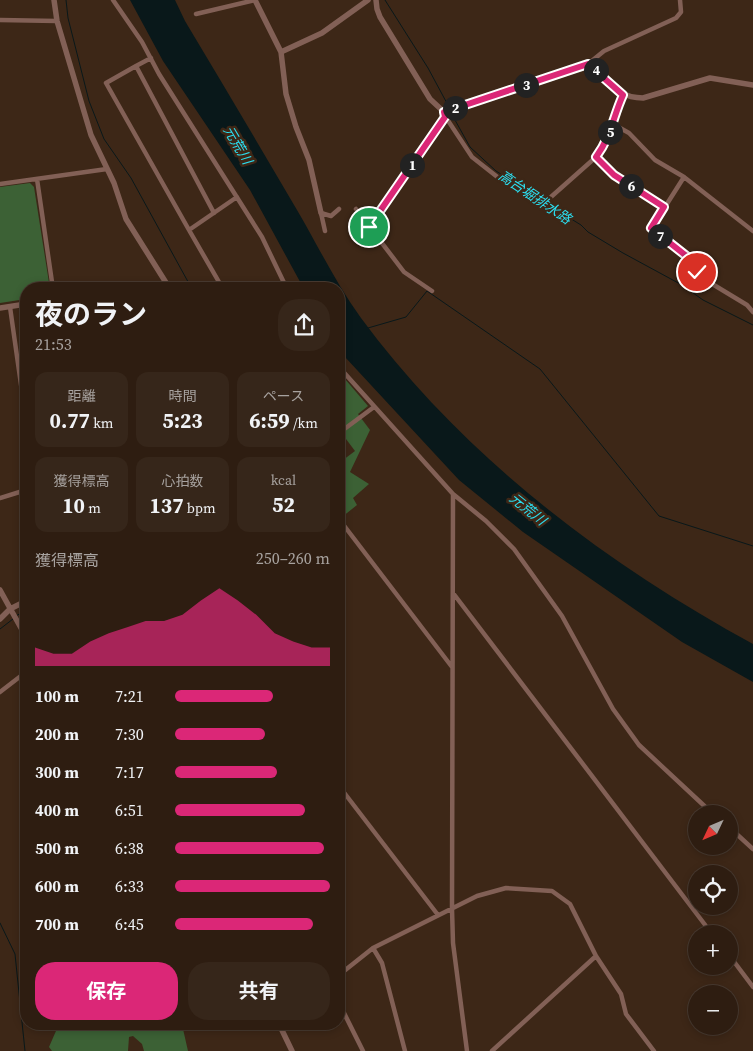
<!DOCTYPE html>
<html lang="ja">
<meta charset="utf-8">
<style>
:root{--surface:#2e1d11;--page:#36261a;--text:#f1f3f6;--muted:#a7a29f;--line:#493b31;--accent:#db2777}
body{margin:0;font-family:"Source Serif 4","Noto Sans JP",serif;background:var(--page);color:var(--text);height:100vh;display:flex;flex-direction:column;font-size:19px;white-space:nowrap}
*{box-sizing:border-box;margin:0}
p{font-size:16px;color:var(--muted)}
.icon{flex:none;width:28px;height:28px;fill:none;stroke:currentColor;stroke-width:2;stroke-linecap:round;stroke-linejoin:round}
.map{position:relative;flex:1;overflow:hidden}
.panel{position:absolute;left:20px;top:282px;width:325px;height:748px;display:flex;flex-direction:column;background:var(--surface);border-radius:20px;box-shadow:0 2px 8px #0003,0 0 0 1px var(--line)}
.panel>*{flex:none}
.needle{width:32px;rotate:226deg}
.tools{position:absolute;left:688px;top:805px;display:grid;gap:10px}
.tools a{display:grid;place-items:center;width:50px;height:50px;border-radius:50%;background:var(--surface);box-shadow:0 2px 8px #0003,0 0 0 1px var(--line);font-size:25px}
.pin{position:absolute;display:grid;place-items:center;width:42px;height:42px;color:#fff;margin:-21px;border:2px solid #fff;border-radius:50%;box-shadow:0 1px 5px #0007}
.km{position:absolute;width:25px;height:25px;margin:-12px;border-radius:50%;background:#222;color:#fff;font-size:14px;line-height:25px;text-align:center}
.round{display:grid;place-items:center;flex:none;width:52px;height:52px;border-radius:20px;background:var(--page)}
.headline{display:flex;align-items:center;justify-content:space-between;height:85px;padding:0 15px}
h1{font-size:28px;font-weight:700;line-height:38px}
.metrics{display:grid;grid-template-columns:repeat(3,1fr);gap:8px;height:85px;padding:5px 15px}
.metrics div{display:grid;align-content:center;border-radius:12px;background:var(--page);text-align:center}
.metrics b{font-size:21px;font-weight:700}
.metrics small{font-size:14px;font-weight:400}
.metrics p{font-size:14px}
.chart{height:140px;padding:10px 15px}
.chart p{display:flex;justify-content:space-between}
.chart svg{width:100%;height:90px;margin-top:5px;fill:var(--accent);opacity:.7}
.cta{display:flex;gap:10px;margin-top:auto;padding:10px 15px}
.cta a{flex:1;height:58px;border-radius:20px;background:var(--accent);color:#fff;font-size:20px;font-weight:700;line-height:58px;text-align:center}
.cta a+a{background:var(--page);color:var(--text)}
ul{padding:0 15px;list-style:none;font-size:16px}
li{display:grid;grid-template-columns:80px 60px 1fr;align-items:center;height:38px}
li i{height:12px;border-radius:6px;background:var(--accent)}
.map>svg:first-child{display:block}
.green{fill:#3c6135}
.water{fill:#09181a}
.lines{fill:none;stroke-linecap:round;stroke-linejoin:round}
.stream{stroke:#09181a;stroke-width:1}
.minor{stroke:#826056;stroke-width:4.5}
.tertiary{stroke:#826056;stroke-width:5.5}
.route-casing{stroke:#fff;stroke-width:10}
.route{stroke:#db2777;stroke-width:6}
.labels{text-anchor:middle;stroke-width:5;stroke-linejoin:round;paint-order:stroke}
.water-label{font-size:14px;font-style:italic;fill:#2bdef0;stroke:#3d2717}
</style>
<div class="map">
<svg width="753" height="1051" viewBox="0 0 753 1051">
<rect width="100%" height="100%" fill="#3d2717"/>
<path class="green" d="M30 183 34 187 50 289H26V299L0 303V187Z
M339 372 368 406 358 414 370 430 350 472 369 484 353 498 357 505 342 517 339 513V463L355 451 343 435H339Z
M59 1024H185L183 1029 188 1051H144L142 1044 133 1036 129 1037 128 1051H52L49 1047Z"/>
<path class="water" d="M130 0H175L185 21C223 84 260 147 297 210 318 246 337 285 361 318 464 457 603 562 753 644V682L682 642 523 532 459 480 345 357 339 348V289H304L250 190 163 61Z"/>
<g class="lines">
<path class="stream" d="M66 0 68 18 89 101 104 139 131 178 192 289
M385 0 428 68 449 107
M450 111 470 147 496 171 544 201
M547 204 581 225 588 232 623 253 682 285 703 300 753 325
M368 328 406 317 427 291 540 369 659 516 753 546
M16 616 26 610
M0 629 13 619
M0 923 15 954 25 1051"/>
<path class="minor" d="M113 0 142 42 159 74 262 237 287 289
M196 14 255 0
M0 20 57 21
M151 58 136 66 214 213
M588 64 604 51 676 18 681 12 680 0
M136 66 106 83 189 230
M445 116 472 157 505 183
M613 124 629 133 655 160 684 177 753 231
M596 157 614 175 664 207
M684 177 651 229 689 258 704 279 747 305 753 312
M37 179 53 289
M0 184 107 169
M543 204 596 157 607 142 614 114 623 95
M356 209 404 272 432 291
M369 227 445 117
M325 231 321 213 331 216 339 209
M223 289 189 230 237 197
M10 307 26 420
M339 367 453 494 486 521 514 549 562 616 613 709 639 745 713 814
M339 433 374 407
M453 494 452 909 453 943 467 1051
M0 498 26 490
M339 519 452 667
M453 593 712 934
M0 692 26 672
M339 786 438 915
M729 827 753 849
M373 948 382 963 405 1051
M729 955 753 987
M339 975 373 948 477 896 506 888 552 891 570 904 596 956 621 994 626 1014 654 1051
M339 1003 363 1051
M492 1051 596 956"/>
<path class="tertiary" d="M54 0 57 21 91 135 114 183 126 219 170 289
M255 0 281 52 286 94 296 127 309 160 321 213
M376 0 377 9 380 17 430 99 444 112 588 64C611 77 612 98 643 98L710 78 753 85
M281 52 322 33 368 0
M125 289 166 283
M0 308 26 304
M0 590 26 637
M0 619 10 609 26 601
M279 1024 292 1051"/>
</g>
<g class="lines">
<g class="route-casing">
<path id="route" d="M369 227 445 117 444 112 588 64 623 95C613 117 611 137 596 157L614 175 664 207 651 228 689 258 697 272"/>
</g>
<use href="#route" class="route"/>
</g>
<g class="labels">
<g class="water-label">
<text transform="translate(238 145) rotate(59)" y="5">元荒川</text>
<text transform="translate(535 197) rotate(34)" y="5">高台堀排水路</text>
<text transform="translate(528 509) rotate(39)" y="5">元荒川</text>
</g>
</g>
</svg>
<div class="tools">
<a><svg class="needle" viewBox="-14 -14 28 28"><path d="M0-13l5 13h-10z" fill="#e53935"/><path d="M0 13l5-13h-10z" fill="#a7a29f"/></svg></a>
<a><svg class="icon" aria-label="locate" viewBox="0 0 24 24"><circle cx="12" cy="12" r="6"/><path d="M12 2v4M12 18v4M2 12h4M18 12h4"/></svg></a>
<a>+</a>
<a>−</a>
</div>
<div class="pin" style="left:369px;top:227px;background:#1e9e55"><svg class="icon" aria-label="arrive" viewBox="0 0 24 24"><path d="M6 21V4h12l-3 4 3 4H6"/></svg></div>
<div class="pin" style="left:697px;top:272px;background:#d93025"><svg class="icon" aria-label="check" viewBox="0 0 24 24"><path d="M5 12l5 5 9-10"/></svg></div>
<b class="km" style="left:412px;top:165px">1</b>
<b class="km" style="left:455px;top:108px">2</b>
<b class="km" style="left:526px;top:85px">3</b>
<b class="km" style="left:596px;top:70px">4</b>
<b class="km" style="left:610px;top:132px">5</b>
<b class="km" style="left:631px;top:186px">6</b>
<b class="km" style="left:660px;top:236px">7</b>
<section class="panel">
<div class="headline"><div><h1>夜のラン</h1><p>21:53</p></div><a class="round"><svg class="icon" aria-label="share" viewBox="0 0 24 24"><path d="M12 15V3M7 8l5-5 5 5M5 13v7h14v-7"/></svg></a></div>
<div class="metrics">
<div><p>距離</p><b>0.77<small> km</small></b></div>
<div><p>時間</p><b>5:23</b></div>
<div><p>ペース</p><b>6:59<small> /km</small></b></div>
</div>
<div class="metrics">
<div><p>獲得標高</p><b>10<small> m</small></b></div>
<div><p>心拍数</p><b>137<small> bpm</small></b></div>
<div><p>kcal</p><b>52</b></div>
</div>
<div class="chart"><p><span>獲得標高</span>250–260 m</p>
<svg viewBox="0 0 160 44" preserveAspectRatio="none"><path d="M0 44V35L10 38L20 38L30 32L40 28L50 25L60 22L70 22L80 19L90 12L100 6L110 12L120 19L130 28L140 32L150 35L160 35V44z"/></svg>
</div>
<ul>
<li><b>100 m</b>7:21<i style="width:63%"></i></li>
<li><b>200 m</b>7:30<i style="width:58%"></i></li>
<li><b>300 m</b>7:17<i style="width:66%"></i></li>
<li><b>400 m</b>6:51<i style="width:84%"></i></li>
<li><b>500 m</b>6:38<i style="width:96%"></i></li>
<li><b>600 m</b>6:33<i style="width:100%"></i></li>
<li><b>700 m</b>6:45<i style="width:89%"></i></li>
</ul>
<div class="cta"><a>保存</a><a>共有</a></div>
</section>
</div>
